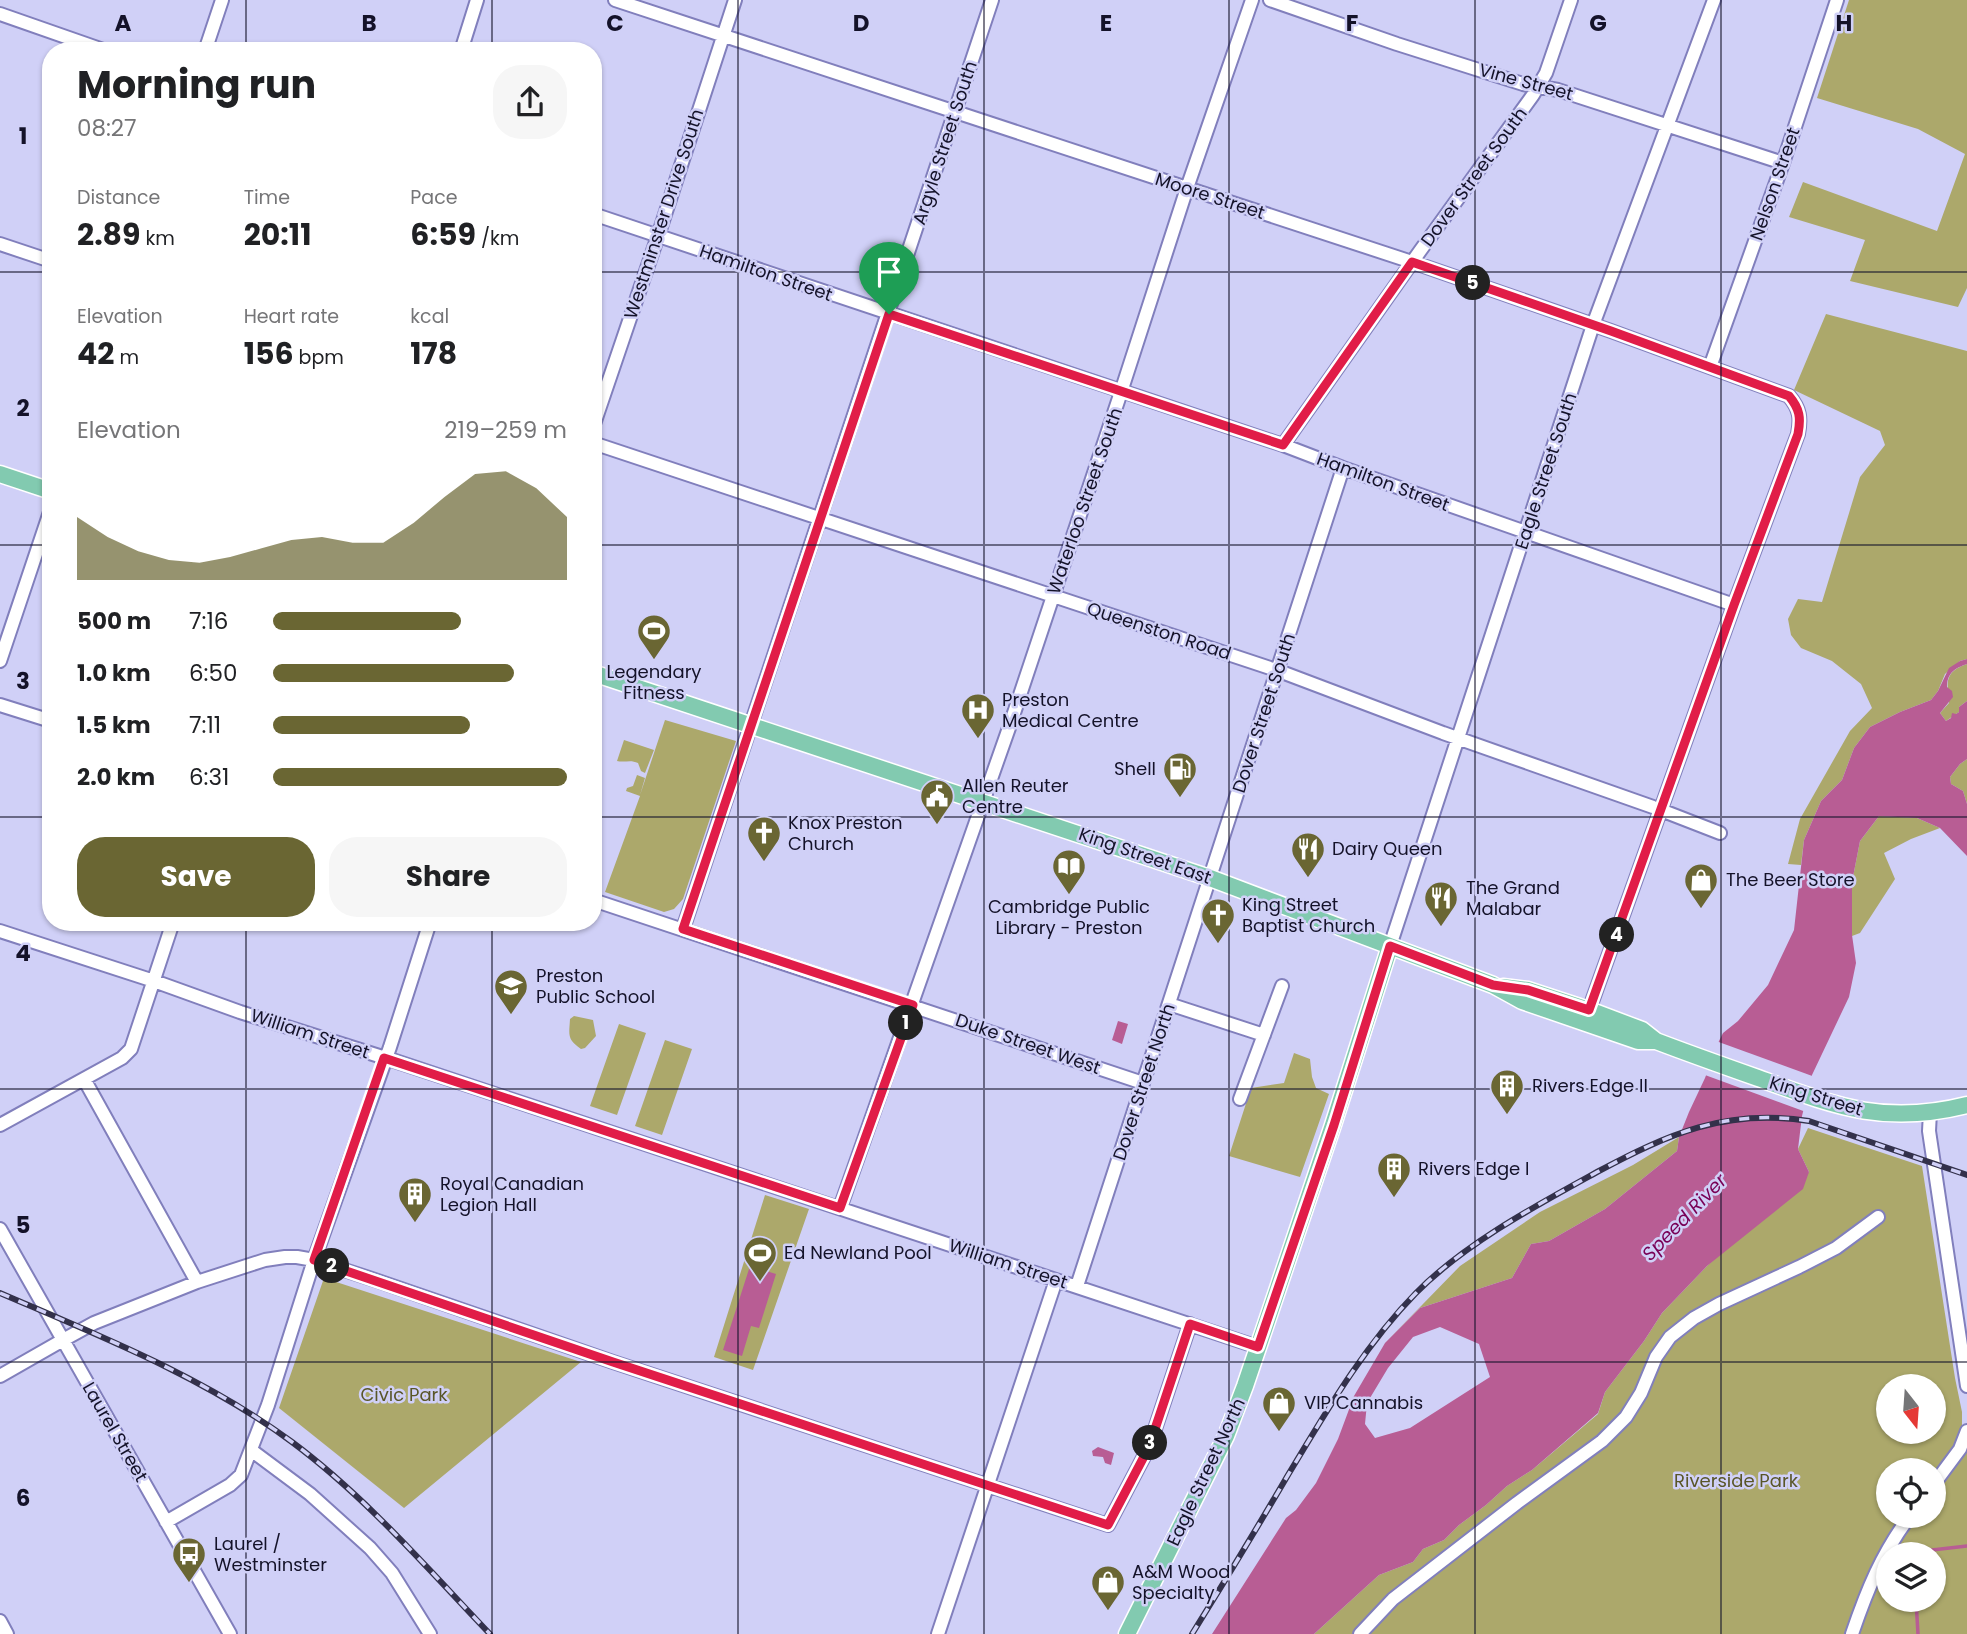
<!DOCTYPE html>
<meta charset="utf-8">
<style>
:root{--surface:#fff;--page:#f6f6f6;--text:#202124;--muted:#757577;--accent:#6a6633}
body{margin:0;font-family:Poppins,sans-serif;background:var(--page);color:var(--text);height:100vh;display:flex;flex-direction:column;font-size:26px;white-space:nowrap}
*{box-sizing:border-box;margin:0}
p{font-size:23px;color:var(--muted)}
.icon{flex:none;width:38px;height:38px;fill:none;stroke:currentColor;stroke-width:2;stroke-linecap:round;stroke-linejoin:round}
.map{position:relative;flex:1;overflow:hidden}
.side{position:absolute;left:42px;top:42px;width:560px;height:889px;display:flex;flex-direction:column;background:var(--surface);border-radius:28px;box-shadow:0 2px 5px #0004}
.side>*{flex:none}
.needle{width:46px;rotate:163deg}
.buttons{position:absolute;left:1876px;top:1374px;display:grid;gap:14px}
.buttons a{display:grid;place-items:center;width:70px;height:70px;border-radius:50%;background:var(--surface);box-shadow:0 2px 5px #0004;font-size:35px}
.pin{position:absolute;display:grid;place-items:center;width:60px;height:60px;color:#fff;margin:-72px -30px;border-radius:50% 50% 50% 0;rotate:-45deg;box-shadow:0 0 7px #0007}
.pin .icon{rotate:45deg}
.km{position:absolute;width:35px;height:35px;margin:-18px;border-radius:50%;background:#222;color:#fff;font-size:19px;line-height:35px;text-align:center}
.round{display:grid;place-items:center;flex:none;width:74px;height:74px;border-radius:28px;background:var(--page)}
.headline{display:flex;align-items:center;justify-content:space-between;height:119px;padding:0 35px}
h1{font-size:38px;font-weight:700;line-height:52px}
.stats{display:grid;grid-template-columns:repeat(3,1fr);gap:10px;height:119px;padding:7px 35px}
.stats div{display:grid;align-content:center}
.stats b{font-size:30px;font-weight:700}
.stats small{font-size:19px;font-weight:400}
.stats p{font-size:19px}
.chart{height:196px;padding:14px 35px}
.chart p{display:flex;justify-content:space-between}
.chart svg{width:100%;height:126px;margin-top:7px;fill:var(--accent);opacity:.7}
.action{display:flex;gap:14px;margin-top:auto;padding:14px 35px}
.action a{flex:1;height:80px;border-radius:28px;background:var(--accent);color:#fff;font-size:28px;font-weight:700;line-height:80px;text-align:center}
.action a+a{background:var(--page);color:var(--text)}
ul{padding:0 35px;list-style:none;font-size:23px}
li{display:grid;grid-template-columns:112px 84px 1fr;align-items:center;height:52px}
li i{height:18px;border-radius:9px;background:var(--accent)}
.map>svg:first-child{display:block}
.green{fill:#aca86b;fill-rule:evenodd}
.water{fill:#b85d94;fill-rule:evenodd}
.pier{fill:#d0d0f7}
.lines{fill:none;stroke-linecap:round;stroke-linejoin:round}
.stream{stroke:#b85d94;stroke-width:3.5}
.minor-casing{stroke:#817fbc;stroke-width:16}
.major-casing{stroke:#fff;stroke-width:19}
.minor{stroke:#fff;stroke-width:12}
.major{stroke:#82cab0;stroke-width:16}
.rail-casing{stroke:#33314b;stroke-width:6}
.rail{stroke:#d0d0f7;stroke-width:3.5;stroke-dasharray:10;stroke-linecap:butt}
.route-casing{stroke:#fff;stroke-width:14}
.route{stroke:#e11d48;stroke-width:9}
.grid{fill:none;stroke:#141229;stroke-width:2;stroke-opacity:0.55}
.labels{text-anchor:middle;stroke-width:5;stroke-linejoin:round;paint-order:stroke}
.street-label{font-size:18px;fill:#141229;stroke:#d0d0f7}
.poi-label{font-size:18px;fill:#141229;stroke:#d0d0f7;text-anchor:start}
.park-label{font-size:18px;fill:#595628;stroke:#d0d0f7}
.water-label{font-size:19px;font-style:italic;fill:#780056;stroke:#d0d0f7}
.grid-label{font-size:23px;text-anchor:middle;font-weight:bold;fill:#141229;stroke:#d0d0f7;stroke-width:5;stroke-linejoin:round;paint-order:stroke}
</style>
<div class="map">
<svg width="1967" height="1634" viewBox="0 0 1967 1634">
<rect width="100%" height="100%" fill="#d0d0f7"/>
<path class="green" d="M1849 0H1967V288L1958 307 1850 281 1865 240 1789 217 1803 182 1937 231 1965 154 1918 129 1817 98Z
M1826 314 1967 351V659L1960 661 1945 674 1938 691 1931 700 1900 712 1870 727 1854 748 1842 780 1821 801 1804 840 1801 865 1788 864 1800 819 1850 731 1872 708 1861 684 1832 661 1801 648 1791 635 1788 619 1798 599 1822 602 1860 477 1885 445 1880 431 1794 390Z
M1967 664V701L1959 707V712L1946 721 1940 713 1949 703C1947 682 1944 672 1967 664Z
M665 720 736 741 683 899 674 909 664 912 605 892 640 796 626 791 627 788 633 786 637 775 645 778 640 795Z
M624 740 654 750 645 773 641 771 638 763C630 759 625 763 617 761Z
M1967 759V804L1963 791 1951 784 1950 777 1960 764Z
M1879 816 1917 818 1940 828 1911 839 1884 853 1895 879 1860 933 1852 936V882L1860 841Z
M574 1016 593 1020 596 1036 585 1048 581 1049C567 1039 569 1036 570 1019Z
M619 1024 646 1033 617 1115 590 1106Z
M665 1040 692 1049 662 1135 635 1126Z
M1294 1053 1310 1059 1312 1077 1316 1088 1329 1094 1300 1177 1229 1156 1251 1088 1284 1083Z
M1808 1128 1922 1166 1955 1378 1962 1412V1446L1967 1452V1634H1314L1379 1575 1413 1562 1423 1549 1444 1540 1459 1525 1486 1505 1507 1486 1532 1470 1598 1414 1605 1392 1644 1341 1662 1313 1707 1266 1809 1172 1798 1149ZM1888 1386H1934V1432H1888ZM1888 1470H1934V1516H1888ZM1888 1554H1934V1600H1888Z
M1679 1137 1677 1151 1605 1209 1549 1241 1531 1244 1512 1278 1420 1308 1385 1343 1460 1266 1540 1212 1633 1165Z
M765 1195 809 1209 753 1370 714 1357Z
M324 1278 581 1362 404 1508 279 1408Z"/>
<path class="water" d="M1967 659V664C1955 668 1947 673 1947 687L1952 691 1953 697 1940 713 1946 721 1951 718 1952 713 1956 714 1959 712V707L1967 701V759L1960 764 1950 777 1951 784 1963 791 1967 804V856L1940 828 1917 818 1879 816 1860 841 1852 882V935L1856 963 1849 997 1812 1075 1802 1116 1798 1149 1809 1172 1803 1189 1707 1266 1662 1313 1644 1341 1605 1392 1598 1413 1532 1470 1507 1486 1486 1505 1459 1525 1444 1540 1423 1549 1413 1562 1379 1575 1314 1634H1212L1286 1518 1296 1510 1316 1483 1338 1439 1354 1396 1385 1343 1420 1308 1512 1278 1531 1244 1549 1241 1605 1209 1677 1151 1679 1137 1689 1112 1705 1078 1719 1041 1723 1033 1738 1021 1768 985 1794 930 1804 840 1821 801 1842 780 1854 748 1870 727 1900 712 1931 700 1938 691 1949 668 1960 661ZM1440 1327 1479 1344 1490 1377 1410 1428 1375 1438 1365 1424 1367 1403 1388 1368 1413 1337Z
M1118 1021 1128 1024 1122 1044 1112 1040Z
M750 1266 776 1274 759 1328 751 1326 742 1356 723 1350Z
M1098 1447 1114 1453 1111 1465 1105 1463 1103 1457 1093 1456 1092 1451Z"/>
<path class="pier" d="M1716 1041 1815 1077 1806 1112 1705 1075Z"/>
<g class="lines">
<path class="stream" d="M1930 1554 1932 1550 1967 1546
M1916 1600 1918 1634"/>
<g class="minor-casing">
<path id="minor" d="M615 0 1412 262 1611 331 1789 396C1800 409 1801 418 1798 434L1734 605 1589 1010
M1270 0 1397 44 1523 84 1558 90 1783 163
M0 14 106 51
M205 51 222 0
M461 51 477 0
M593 214 1283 445 1343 468 1734 605
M0 244 51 261
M1710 367 1783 163 1837 0
M593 427 658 236 735 0
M593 443 1279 671 1443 733 1653 807 1720 833
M1283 445 1420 251 1533 95 1546 73 1571 0
M0 661 51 509
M0 705 51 721
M593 900 1143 1083
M683 929 992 0
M0 931 154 981 240 1012 395 1061 1258 1347
M1390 946 1593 325 1714 0
M1169 1004 1264 1035
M84 1079 197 1282
M1240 1099 1282 986
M1930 1112 1929 1131 1967 1386
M0 1125 122 1058 131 1049 173 922
M840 1208 1010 725 1121 392 1187 188 1252 0
M0 1229 230 1634
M1077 1286 1343 468
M0 1376 63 1340 94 1323 197 1282 265 1260 285 1257H297L314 1260 378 1281 613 1362 1108 1525 1149 1447 1190 1324
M251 1450 310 1494 370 1548 392 1573 430 1634
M1934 1484 1960 1449 1967 1431
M166 1522 230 1485 241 1475 268 1405 314 1260 390 1047 430 922
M0 1621 7 1634
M938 1634 1056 1280
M1360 1634 1393 1599 1517 1503 1602 1441 1626 1417 1641 1393 1656 1357 1670 1337 1694 1318 1719 1304 1799 1267 1836 1248 1878 1217
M1852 1634C1867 1590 1882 1553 1910 1516"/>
</g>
<g class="major-casing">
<path id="major" d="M0 474 51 491
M593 673 1210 878 1493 985 1522 1001 1638 1041H1656
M1503 987 1528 990 1589 1010 1642 1030 1656 1041C1690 1054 1724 1066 1758 1078 1835 1106 1884 1126 1967 1105
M1127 1634 1226 1436 1245 1386 1333 1125 1390 946"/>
</g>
<use href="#minor" class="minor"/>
<use href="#major" class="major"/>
<g class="rail-casing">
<path id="rail" d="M0 1293C100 1336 204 1377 292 1442 366 1497 427 1568 490 1634
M1192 1634C1225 1581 1257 1528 1288 1475 1326 1412 1364 1346 1416 1293 1464 1244 1537 1205 1597 1172 1668 1134 1726 1108 1809 1121L1967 1175"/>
</g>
<use href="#rail" class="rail"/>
</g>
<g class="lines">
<g class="route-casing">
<path id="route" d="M1412 262 1611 331 1789 396C1800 409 1801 418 1798 434L1734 605 1589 1010 1528 990 1493 985 1390 946 1334 1125 1258 1347 1190 1324 1149 1447 1108 1525 613 1362 314 1260 384 1058 840 1208 913 1005 683 929 889 314 1283 445Z"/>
</g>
<use href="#route" class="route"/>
</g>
<path class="grid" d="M246 0V51M492 0V51M738 0V1634M984 0V1634M1229 0V1634M1475 0V1634M1721 0V1634M0 272H51M593 272H1967M0 545H51M593 545H1967M0 817H51M593 817H1967M246 922V1634M492 922V1634M0 1089H1967M0 1362H1967"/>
<defs>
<g id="stadium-pin" transform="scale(1.75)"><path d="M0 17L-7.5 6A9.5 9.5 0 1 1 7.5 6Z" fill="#6a6633" stroke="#d0d0f7"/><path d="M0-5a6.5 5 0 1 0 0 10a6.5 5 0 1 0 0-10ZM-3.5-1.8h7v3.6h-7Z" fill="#fff"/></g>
<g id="hospital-pin" transform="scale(1.75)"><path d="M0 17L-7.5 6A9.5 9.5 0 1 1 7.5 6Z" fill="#6a6633" stroke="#d0d0f7"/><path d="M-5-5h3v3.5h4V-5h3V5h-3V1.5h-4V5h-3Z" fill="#fff"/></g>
<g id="fuel-pin" transform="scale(1.75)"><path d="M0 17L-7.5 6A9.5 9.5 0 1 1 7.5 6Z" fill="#6a6633" stroke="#d0d0f7"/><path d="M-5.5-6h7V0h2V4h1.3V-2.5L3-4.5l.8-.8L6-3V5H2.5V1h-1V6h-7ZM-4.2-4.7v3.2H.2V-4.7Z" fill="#fff"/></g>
<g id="civic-pin" transform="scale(1.75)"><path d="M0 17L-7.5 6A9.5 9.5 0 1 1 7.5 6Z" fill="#6a6633" stroke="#d0d0f7"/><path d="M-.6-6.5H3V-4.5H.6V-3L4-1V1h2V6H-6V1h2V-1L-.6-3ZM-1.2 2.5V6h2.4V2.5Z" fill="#fff"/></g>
<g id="church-pin" transform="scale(1.75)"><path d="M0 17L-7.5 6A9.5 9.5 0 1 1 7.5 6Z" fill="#6a6633" stroke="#d0d0f7"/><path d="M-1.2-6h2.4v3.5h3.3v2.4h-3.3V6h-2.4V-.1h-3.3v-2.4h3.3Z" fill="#fff"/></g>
<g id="restaurant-pin" transform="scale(1.75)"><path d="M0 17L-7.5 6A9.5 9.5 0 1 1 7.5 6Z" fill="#6a6633" stroke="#d0d0f7"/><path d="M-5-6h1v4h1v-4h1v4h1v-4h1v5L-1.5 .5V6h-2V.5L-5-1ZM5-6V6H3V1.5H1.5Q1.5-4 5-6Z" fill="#fff"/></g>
<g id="library-pin" transform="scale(1.75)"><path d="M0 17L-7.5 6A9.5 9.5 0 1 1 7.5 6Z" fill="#6a6633" stroke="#d0d0f7"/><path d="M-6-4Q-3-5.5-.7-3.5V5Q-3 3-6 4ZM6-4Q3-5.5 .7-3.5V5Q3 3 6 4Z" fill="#fff"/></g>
<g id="shop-pin" transform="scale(1.75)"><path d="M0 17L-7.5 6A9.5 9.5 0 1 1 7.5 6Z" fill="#6a6633" stroke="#d0d0f7"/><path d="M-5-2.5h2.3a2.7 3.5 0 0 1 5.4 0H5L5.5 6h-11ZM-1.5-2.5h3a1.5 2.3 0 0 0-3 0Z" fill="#fff"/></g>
<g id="school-pin" transform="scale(1.75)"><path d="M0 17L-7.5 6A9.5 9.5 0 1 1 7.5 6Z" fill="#6a6633" stroke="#d0d0f7"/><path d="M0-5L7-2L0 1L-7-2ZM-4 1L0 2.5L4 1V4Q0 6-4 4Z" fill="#fff"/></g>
<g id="building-pin" transform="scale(1.75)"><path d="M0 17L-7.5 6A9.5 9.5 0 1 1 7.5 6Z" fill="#6a6633" stroke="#d0d0f7"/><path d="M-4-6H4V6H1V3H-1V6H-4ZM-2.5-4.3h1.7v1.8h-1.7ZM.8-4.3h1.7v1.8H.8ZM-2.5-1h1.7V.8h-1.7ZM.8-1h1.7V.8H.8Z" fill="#fff"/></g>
<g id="bus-pin" transform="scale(1.75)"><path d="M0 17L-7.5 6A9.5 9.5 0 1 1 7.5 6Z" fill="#6a6633" stroke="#d0d0f7"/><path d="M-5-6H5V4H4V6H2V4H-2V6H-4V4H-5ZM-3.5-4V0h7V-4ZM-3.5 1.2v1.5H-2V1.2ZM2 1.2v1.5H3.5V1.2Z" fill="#fff"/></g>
</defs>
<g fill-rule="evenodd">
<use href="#stadium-pin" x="654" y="631"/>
<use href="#hospital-pin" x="978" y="710"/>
<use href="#fuel-pin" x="1180" y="769"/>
<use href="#civic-pin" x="937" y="796"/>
<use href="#church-pin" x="764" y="833"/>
<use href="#restaurant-pin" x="1308" y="849"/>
<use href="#library-pin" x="1069" y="866"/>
<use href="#shop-pin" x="1701" y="880"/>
<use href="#restaurant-pin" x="1441" y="898"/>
<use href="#church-pin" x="1218" y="915"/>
<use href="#school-pin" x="511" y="986"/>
<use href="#building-pin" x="1507" y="1086"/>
<use href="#building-pin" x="1394" y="1169"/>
<use href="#building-pin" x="415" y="1194"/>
<use href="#stadium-pin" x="760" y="1253"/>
<use href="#shop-pin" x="1279" y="1403"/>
<use href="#bus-pin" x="189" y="1554"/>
<use href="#shop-pin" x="1108" y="1582"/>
</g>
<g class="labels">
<g class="street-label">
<text transform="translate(1526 82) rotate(15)" y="6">Vine Street</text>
<text transform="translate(945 143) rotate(-72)" y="6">Argyle Street South</text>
<text transform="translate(1474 177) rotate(-54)" y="6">Dover Street South</text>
<text transform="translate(1775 184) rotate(-71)" y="6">Nelson Street</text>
<text transform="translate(1210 196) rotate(18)" y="6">Moore Street</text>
<text transform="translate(664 214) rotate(-72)" y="6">Westminster Drive South</text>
<text transform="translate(766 273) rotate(19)" y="6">Hamilton Street</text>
<text transform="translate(1546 471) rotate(-72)" y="6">Eagle Street South</text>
<text transform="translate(1383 482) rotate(20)" y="6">Hamilton Street</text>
<text transform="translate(1085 501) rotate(-71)" y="6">Waterloo Street South</text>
<text transform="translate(1159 631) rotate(18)" y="6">Queenston Road</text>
<text transform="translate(1264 713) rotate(-72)" y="6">Dover Street South</text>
<text transform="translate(1145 856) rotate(19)" y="6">King Street East</text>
<text transform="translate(310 1034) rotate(18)" y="6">William Street</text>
<text transform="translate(1028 1044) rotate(19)" y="6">Duke Street West</text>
<text transform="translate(1144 1082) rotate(-72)" y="6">Dover Street North</text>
<text transform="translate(1816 1096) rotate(17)" y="6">King Street</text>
<text transform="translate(1008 1264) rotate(18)" y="6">William Street</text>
<text transform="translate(115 1432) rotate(60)" y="6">Laurel Street</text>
<text transform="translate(1206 1472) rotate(-65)" y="6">Eagle Street North</text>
</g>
<g class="poi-label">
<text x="654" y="678" text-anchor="middle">Legendary<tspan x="654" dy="21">Fitness</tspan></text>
<text x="1002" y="706">Preston<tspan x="1002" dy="21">Medical Centre</tspan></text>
<text x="1156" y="775" text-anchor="end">Shell</text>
<text x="962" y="792">Allen Reuter<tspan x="962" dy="21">Centre</tspan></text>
<text x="788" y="829">Knox Preston<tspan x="788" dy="21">Church</tspan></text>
<text x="1332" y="855">Dairy Queen</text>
<text x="1726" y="886">The Beer Store</text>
<text x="1466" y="894">The Grand<tspan x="1466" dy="21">Malabar</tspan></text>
<text x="1242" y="911">King Street<tspan x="1242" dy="21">Baptist Church</tspan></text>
<text x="1069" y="913" text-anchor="middle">Cambridge Public<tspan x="1069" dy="21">Library - Preston</tspan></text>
<text x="536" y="982">Preston<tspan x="536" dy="21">Public School</tspan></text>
<text x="1532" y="1092">Rivers Edge II</text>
<text x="1418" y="1175">Rivers Edge I</text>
<text x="440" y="1190">Royal Canadian<tspan x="440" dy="21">Legion Hall</tspan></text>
<text x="784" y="1259">Ed Newland Pool</text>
<text x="1304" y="1409">VIP Cannabis</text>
<text x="214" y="1550">Laurel /<tspan x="214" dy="21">Westminster</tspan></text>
<text x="1132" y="1578">A&amp;M Wood<tspan x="1132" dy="21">Specialty</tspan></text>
</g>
<g class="park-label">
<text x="404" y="1401">Civic Park</text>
<text x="1736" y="1487">Riverside Park</text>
</g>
<g class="water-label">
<text transform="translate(1684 1217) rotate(-46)" y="7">Speed River</text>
</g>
</g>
<g class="grid-label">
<text x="123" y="31">A</text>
<text x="369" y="31">B</text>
<text x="615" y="31">C</text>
<text x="861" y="31">D</text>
<text x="1106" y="31">E</text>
<text x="1352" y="31">F</text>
<text x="1598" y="31">G</text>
<text x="1844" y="31">H</text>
<text x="23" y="144">1</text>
<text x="23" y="416">2</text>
<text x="23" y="689">3</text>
<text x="23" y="961">4</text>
<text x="23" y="1233">5</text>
<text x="23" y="1506">6</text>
</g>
</svg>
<div class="buttons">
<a><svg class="needle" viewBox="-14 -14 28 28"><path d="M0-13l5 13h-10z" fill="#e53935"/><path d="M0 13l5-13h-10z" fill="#757577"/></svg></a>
<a><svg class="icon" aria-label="locate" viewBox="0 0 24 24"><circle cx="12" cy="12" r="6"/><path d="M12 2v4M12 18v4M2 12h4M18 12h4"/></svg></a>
<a><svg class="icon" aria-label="layers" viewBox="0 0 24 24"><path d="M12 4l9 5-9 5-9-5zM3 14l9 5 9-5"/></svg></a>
</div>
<div class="pin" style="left:889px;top:314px;background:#1e9e55"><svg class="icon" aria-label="arrive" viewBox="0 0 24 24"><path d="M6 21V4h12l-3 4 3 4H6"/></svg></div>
<b class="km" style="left:906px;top:1023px">1</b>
<b class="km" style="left:332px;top:1266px">2</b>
<b class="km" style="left:1150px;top:1443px">3</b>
<b class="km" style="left:1617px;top:935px">4</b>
<b class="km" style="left:1473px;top:283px">5</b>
<section class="side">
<div class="headline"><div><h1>Morning run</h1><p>08:27</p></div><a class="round"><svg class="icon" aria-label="share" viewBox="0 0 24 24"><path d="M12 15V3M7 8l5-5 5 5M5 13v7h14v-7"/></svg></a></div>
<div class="stats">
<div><p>Distance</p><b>2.89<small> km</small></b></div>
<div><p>Time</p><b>20:11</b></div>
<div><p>Pace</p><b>6:59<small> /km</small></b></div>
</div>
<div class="stats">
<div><p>Elevation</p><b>42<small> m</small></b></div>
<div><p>Heart rate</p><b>156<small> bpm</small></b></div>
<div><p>kcal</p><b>178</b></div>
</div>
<div class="chart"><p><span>Elevation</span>219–259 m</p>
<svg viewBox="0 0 160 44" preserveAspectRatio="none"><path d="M0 44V22L10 29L20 34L30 37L40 38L50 36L60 33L70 30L80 29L90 31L100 31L110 24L120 15L130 7L140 6L150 12L160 22V44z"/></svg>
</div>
<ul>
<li><b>500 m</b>7:16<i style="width:64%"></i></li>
<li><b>1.0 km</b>6:50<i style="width:82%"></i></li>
<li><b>1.5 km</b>7:11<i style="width:67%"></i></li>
<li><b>2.0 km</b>6:31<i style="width:100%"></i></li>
</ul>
<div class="action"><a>Save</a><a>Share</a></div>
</section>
</div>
